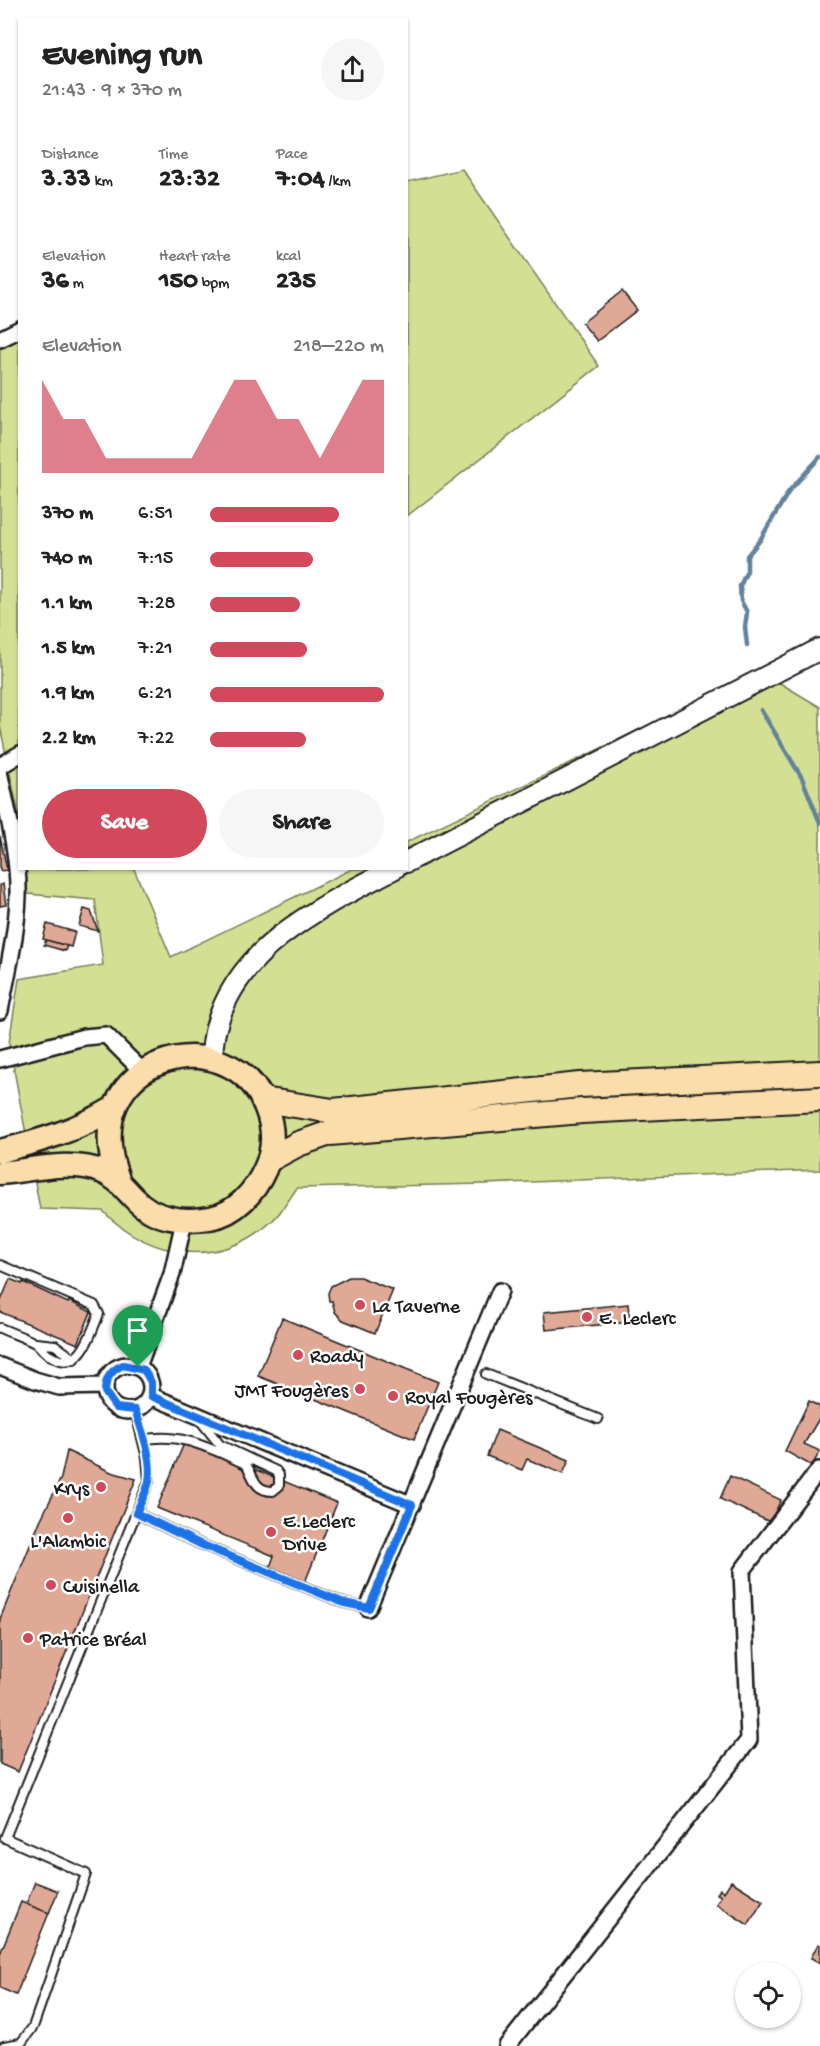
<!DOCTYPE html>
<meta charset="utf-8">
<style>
:root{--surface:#fff;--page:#f6f6f6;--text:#222;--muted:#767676;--accent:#d1495b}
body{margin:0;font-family:"Gochi Hand",sans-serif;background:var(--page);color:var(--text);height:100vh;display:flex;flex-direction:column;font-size:22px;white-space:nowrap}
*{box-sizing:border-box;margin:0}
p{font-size:20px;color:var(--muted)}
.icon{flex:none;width:33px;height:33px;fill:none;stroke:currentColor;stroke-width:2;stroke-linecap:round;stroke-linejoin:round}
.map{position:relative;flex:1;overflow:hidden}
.details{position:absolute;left:18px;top:18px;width:390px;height:852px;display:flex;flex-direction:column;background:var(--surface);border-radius:0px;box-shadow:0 2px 4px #0004}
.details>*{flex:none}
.fabs{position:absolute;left:735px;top:1962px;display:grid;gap:12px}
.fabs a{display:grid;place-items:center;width:66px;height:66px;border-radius:50%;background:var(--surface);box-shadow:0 2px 4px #0004;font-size:30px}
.pin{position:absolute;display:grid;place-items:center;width:51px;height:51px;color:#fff;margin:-62px -26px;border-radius:50% 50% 50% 0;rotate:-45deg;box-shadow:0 0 6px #0007}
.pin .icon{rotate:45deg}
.round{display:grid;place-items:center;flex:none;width:63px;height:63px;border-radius:32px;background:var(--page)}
.summary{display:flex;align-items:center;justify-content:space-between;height:102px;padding:0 24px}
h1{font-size:33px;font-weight:800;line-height:45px}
.metrics{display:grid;grid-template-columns:repeat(3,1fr);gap:9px;height:102px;padding:6px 24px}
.metrics div{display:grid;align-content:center}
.metrics b{font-size:26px;font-weight:800}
.metrics small{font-size:16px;font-weight:400}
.metrics p{font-size:16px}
.chart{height:168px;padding:12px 24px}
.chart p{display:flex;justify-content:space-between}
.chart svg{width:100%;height:108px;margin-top:6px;fill:var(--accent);opacity:.7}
.button{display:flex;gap:12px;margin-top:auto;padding:12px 24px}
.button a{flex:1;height:69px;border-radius:36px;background:var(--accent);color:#fff;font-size:24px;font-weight:800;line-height:69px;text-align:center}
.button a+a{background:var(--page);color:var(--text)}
ul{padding:0 24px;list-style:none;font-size:20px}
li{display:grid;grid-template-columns:96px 72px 1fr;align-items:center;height:45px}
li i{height:15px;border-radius:8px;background:var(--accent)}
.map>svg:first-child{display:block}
.green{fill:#d3e094;stroke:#787e58;stroke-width:1.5}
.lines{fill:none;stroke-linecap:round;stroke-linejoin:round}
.stream{stroke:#64829b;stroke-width:4.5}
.building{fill:#dfa995;stroke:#1c1c1c;stroke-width:1.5}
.service-casing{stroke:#1c1c1c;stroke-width:12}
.minor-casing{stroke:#1c1c1c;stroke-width:20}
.secondary-casing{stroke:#1c1c1c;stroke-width:24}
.primary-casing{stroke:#1c1c1c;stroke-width:27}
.trunk-casing{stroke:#1c1c1c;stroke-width:28}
.service{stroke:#fff;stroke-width:8}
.minor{stroke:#fff;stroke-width:15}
.secondary{stroke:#fff;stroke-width:20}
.primary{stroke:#faddab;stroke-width:22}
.trunk{stroke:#faddab;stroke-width:24}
.route-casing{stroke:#fff;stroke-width:12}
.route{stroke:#1a73e8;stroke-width:8}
.poi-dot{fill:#d1495b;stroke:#fff;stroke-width:2}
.labels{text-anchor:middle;stroke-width:5;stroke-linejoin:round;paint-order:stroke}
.poi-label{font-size:20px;fill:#1c1c1c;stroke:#fff;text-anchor:start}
</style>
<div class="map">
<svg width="820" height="2046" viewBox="0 0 820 2046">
<rect width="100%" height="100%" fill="#fff"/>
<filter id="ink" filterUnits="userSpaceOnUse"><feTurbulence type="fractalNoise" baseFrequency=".0167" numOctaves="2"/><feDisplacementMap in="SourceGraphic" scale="12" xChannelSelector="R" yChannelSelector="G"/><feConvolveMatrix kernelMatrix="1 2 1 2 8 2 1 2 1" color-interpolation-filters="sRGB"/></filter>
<g filter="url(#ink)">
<path class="green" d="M462 169 599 366 407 516V182Z
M19 336V816L0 726V346Z
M760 671 820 707V1170L484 1184 297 1188C289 1199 282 1212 272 1221 221 1269 149 1259 103 1211L40 1209 9 1043 19 979 103 965 95 900 28 894 25 869H134L171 957 352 869 406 868 407 842Z"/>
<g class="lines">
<path class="stream" d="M747 645 745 627 747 612 741 601 740 586 747 571V556L760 540 789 491 820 457
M761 710 802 778 820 823"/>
</g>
<path class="building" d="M622 291 637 310 597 341 582 323Z
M0 836 7 870 0 871Z
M3 884 6 905 0 906V885Z
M84 909 91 911 98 931 79 926Z
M47 924 75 932 71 947 43 939Z
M46 940 67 946 65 951 44 945Z
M349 1277H360L393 1290 375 1333 343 1320 335 1312 332 1301H329L328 1293 331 1286Z
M10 1279 22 1284 23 1282 68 1303 69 1301 91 1312 78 1344 0 1312V1303Z
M628 1304 630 1322 546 1330 544 1312Z
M282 1318 438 1382 414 1439 258 1376Z
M809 1401 820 1407V1417L804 1444 820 1451 812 1466 785 1451Z
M497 1430 569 1460 563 1474 527 1459 522 1470 487 1456Z
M185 1441 337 1503 305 1582 270 1567 274 1556 157 1508Z
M67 1451 111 1472 136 1479 18 1772 0 1764V1619L40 1521 61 1478Z
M730 1476 781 1500 770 1522 720 1499Z
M731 1881 763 1901 748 1925 716 1904 721 1896 717 1894 720 1889 724 1892Z
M35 1882 58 1891 49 1913 26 1904Z
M21 1902 49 1913 16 1995 0 1988V1954Z
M818 1944 820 1945V1963L811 1958Z"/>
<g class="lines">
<g class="service-casing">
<path id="service" d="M0 1265 94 1305 99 1314C89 1337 80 1375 49 1355 43 1352 40 1346 35 1343 24 1337 11 1333 0 1328
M36 1343 55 1345 74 1359
M486 1374 598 1419
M143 1440C180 1431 213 1450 246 1464 254 1477 254 1491 273 1491L279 1486V1475L276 1471 220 1445 200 1420
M136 1513 200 1544 344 1603 368 1608
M4 2046 21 2043 33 2027 86 1874 5 1838 149 1481 147 1458 135 1410"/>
</g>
<g class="minor-casing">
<path id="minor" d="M0 339 20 329
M0 766 20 754
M0 776C8 815 19 856 18 896 17 934 7 973 0 1011
M0 1059 84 1037 106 1035 143 1072
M105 1388a23 23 0 1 1 46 0a23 23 0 1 1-46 0Z
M0 1366 35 1380 59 1387 105 1386
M138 1367 172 1274 184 1221
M151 1396 412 1505
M368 1608 500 1291
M507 2046 749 1740 742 1571 819 1470"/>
</g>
<g class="secondary-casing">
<path id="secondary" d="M406 862 820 649
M211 1059C213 1049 213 1038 216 1028 238 944 325 905 395 868"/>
</g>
<g class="primary-casing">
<path id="primary" d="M0 1151C41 1141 77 1130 114 1108
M0 1173C32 1170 72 1159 103 1172 118 1179 123 1187 134 1198 153 1219 183 1223 210 1218 235 1214 255 1192 265 1169 274 1150 274 1128 266 1108 230 1014 72 1057 118 1179"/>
</g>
<g class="trunk-casing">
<path id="trunk" d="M263 1100 333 1111 580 1085 820 1073
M270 1159 298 1144 330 1133 582 1111 820 1099"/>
</g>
<use href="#service" class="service"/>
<use href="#minor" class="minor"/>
<use href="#secondary" class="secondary"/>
<use href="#primary" class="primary"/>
<use href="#trunk" class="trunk"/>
</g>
</g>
<g class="lines" filter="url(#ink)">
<g class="route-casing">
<path id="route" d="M123 1365 144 1370 151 1382V1396L412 1505 369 1608 344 1603 200 1544 136 1513C140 1503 147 1492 149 1481 153 1460 142 1430 135 1410L116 1408 105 1392C105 1379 111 1370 123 1365Z"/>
</g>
<use href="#route" class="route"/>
</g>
<g class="poi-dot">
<circle cx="360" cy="1305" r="6"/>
<circle cx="587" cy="1317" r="6"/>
<circle cx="298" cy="1355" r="6"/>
<circle cx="360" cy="1389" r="6"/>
<circle cx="393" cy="1396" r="6"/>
<circle cx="101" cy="1487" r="6"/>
<circle cx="68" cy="1518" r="6"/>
<circle cx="271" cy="1532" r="6"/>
<circle cx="51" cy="1585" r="6"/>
<circle cx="28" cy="1638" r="6"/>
</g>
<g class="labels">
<g class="poi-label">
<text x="372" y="1312">La Taverne</text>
<text x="599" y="1324">E. Leclerc</text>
<text x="310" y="1362">Roady</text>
<text x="348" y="1396" text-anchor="end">JMT Fougères</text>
<text x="405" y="1403">Royal Fougères</text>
<text x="89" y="1494" text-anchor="end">Krys</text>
<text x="283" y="1527">E.Leclerc<tspan x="283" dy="23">Drive</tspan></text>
<text x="68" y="1547" text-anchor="middle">L'Alambic</text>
<text x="63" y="1592">Cuisinella</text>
<text x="40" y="1645">Patrice Bréal</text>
</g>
</g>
</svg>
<div class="fabs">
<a><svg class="icon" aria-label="locate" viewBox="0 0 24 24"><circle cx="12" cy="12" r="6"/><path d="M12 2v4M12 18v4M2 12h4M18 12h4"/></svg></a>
</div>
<div class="pin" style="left:138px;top:1367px;background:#1e9e55"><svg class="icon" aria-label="arrive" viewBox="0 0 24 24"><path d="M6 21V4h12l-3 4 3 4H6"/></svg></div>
<section class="details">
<div class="summary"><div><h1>Evening run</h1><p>21:43 · 9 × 370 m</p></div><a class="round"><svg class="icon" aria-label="share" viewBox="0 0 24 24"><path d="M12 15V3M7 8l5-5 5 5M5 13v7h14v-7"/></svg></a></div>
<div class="metrics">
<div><p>Distance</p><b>3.33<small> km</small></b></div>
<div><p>Time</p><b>23:32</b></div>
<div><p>Pace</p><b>7:04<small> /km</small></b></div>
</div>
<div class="metrics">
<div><p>Elevation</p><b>36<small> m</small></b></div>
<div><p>Heart rate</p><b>150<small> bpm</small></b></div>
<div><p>kcal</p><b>235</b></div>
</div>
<div class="chart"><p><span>Elevation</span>218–220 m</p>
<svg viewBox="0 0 160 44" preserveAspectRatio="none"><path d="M0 44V6L10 22L20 22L30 38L40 38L50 38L60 38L70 38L80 22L90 6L100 6L110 22L120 22L130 38L140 22L150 6L160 6V44z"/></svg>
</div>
<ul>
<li><b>370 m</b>6:51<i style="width:74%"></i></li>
<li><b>740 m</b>7:15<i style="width:59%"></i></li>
<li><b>1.1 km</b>7:28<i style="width:52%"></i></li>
<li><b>1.5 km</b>7:21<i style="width:56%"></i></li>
<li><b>1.9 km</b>6:21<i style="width:100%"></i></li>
<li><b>2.2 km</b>7:22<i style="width:55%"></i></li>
</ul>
<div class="button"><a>Save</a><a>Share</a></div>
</section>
</div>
